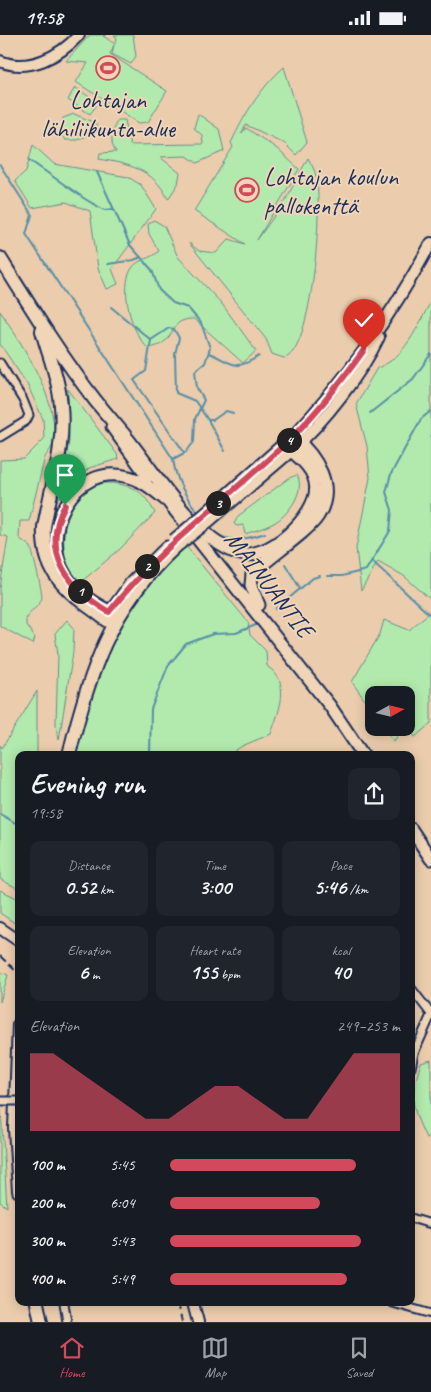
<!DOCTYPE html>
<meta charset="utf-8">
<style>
:root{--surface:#171b24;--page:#20242c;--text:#f1f3f6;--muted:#9ea1a6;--line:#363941;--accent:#d1495b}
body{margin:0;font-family:Caveat,sans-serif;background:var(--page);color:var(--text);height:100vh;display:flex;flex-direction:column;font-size:19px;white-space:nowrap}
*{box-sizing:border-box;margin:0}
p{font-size:16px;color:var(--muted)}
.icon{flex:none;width:28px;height:28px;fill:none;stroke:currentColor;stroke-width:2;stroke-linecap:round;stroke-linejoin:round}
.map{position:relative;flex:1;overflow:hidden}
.side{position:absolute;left:15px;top:716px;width:400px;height:555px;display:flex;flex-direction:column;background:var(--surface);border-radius:10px;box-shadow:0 2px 12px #0003}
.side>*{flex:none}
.needle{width:32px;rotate:82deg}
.controls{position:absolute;left:365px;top:651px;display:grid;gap:10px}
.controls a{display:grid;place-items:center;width:50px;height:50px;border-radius:10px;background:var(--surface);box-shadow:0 2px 12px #0003;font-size:25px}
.pin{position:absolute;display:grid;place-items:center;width:42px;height:42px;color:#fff;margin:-51px -21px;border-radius:50% 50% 50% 0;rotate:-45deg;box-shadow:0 0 5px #0007}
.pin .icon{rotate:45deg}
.km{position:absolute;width:25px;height:25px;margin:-12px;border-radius:50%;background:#222;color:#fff;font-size:14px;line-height:25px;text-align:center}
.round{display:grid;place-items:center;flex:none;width:52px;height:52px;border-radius:10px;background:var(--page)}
.head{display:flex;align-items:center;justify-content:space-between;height:85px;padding:0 15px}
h1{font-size:28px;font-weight:700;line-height:38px}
.metrics{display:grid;grid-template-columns:repeat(3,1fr);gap:8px;height:85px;padding:5px 15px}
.metrics div{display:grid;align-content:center;border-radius:10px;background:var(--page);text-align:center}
.metrics b{font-size:21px;font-weight:700}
.metrics small{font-size:14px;font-weight:400}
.metrics p{font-size:14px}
.chart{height:140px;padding:10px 15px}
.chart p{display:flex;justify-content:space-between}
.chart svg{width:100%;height:90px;margin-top:5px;fill:var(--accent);opacity:.7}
ul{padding:0 15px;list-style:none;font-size:16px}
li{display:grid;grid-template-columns:80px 60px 1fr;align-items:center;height:38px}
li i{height:12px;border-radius:6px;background:var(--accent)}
.status{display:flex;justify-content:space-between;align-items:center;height:35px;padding:0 25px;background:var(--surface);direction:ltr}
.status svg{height:14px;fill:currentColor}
.menu{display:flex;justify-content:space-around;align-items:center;height:70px;border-top:1px solid var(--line);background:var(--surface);font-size:14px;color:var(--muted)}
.menu a{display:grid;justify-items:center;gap:2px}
.menu .on{color:var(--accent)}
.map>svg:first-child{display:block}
.green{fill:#b2eaad;stroke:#668c86}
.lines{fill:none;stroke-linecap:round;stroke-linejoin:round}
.stream{stroke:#568fa7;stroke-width:2}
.street-casing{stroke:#1b2f5e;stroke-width:11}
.secondary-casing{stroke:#1b2f5e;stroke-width:14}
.primary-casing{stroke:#1b2f5e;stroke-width:15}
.highway-casing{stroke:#1b2f5e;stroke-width:16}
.street{stroke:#f0d5b7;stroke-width:7}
.secondary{stroke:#f0d5b7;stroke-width:10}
.primary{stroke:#f0d5b7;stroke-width:11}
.highway{stroke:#f0d5b7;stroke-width:12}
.rail{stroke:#1b2f5e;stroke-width:2;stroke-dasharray:8 4;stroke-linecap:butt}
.street-bridge-casing{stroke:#1b2f5e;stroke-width:11;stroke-linecap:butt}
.primary-bridge-casing{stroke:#1b2f5e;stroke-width:15;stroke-linecap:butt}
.highway-bridge-casing{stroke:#1b2f5e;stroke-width:16;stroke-linecap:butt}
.street-bridge{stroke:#f0d5b7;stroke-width:7}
.primary-bridge{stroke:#f0d5b7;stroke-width:11}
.highway-bridge{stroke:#f0d5b7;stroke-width:12}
.route-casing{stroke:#fff;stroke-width:10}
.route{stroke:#d1495b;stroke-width:6}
.labels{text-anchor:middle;stroke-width:4;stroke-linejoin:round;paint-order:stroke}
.poi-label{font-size:25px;fill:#1b2f5e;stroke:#f0d5b7}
.street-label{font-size:25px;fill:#1b2f5e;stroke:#f0d5b7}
</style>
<div class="status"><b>19:58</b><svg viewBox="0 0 49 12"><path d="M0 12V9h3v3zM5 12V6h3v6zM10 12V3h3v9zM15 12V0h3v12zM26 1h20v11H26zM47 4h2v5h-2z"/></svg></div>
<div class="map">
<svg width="431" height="1287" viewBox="0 0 431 1287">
<rect width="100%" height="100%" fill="#ebcdad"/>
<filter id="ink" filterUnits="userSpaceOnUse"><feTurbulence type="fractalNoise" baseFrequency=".02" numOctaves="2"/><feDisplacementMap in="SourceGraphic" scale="10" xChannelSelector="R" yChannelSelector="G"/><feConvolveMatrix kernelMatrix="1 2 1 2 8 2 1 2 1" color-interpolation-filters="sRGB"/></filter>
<g filter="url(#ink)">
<path class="green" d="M90 0H106L103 1 115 9 117 3 114 0H133L136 21 131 29 112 19 114 10 110 19 167 56 148 87 139 88 76 47 88 28 66 26Z
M284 32 307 107 296 120 284 108 246 90 241 99 246 93 276 113 299 134 257 205 285 166 308 123C311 129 315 135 316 141 323 168 313 318 284 323L272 319 266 304 189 208 199 216 216 218 229 204 245 209 194 176 233 112 231 108C244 80 261 52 284 32Z
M75 52 95 66 96 71 90 79 68 65Z
M74 79 96 88V96L77 105H65L61 100 63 83Z
M198 79 219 94 224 116 197 128 187 121 160 122 180 138 178 149 168 164C154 134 128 129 99 124L100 118 116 117C109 108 112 95 117 85H125L130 110 203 109 202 100 194 93Z
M33 110 54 129 128 142 141 150 156 174 112 234 118 249 107 254 98 233 90 176 66 167 32 173 15 146 26 136Z
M154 185 164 191 178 222 222 269 256 316 243 328 194 284C191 284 186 284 182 286 170 290 174 310 148 313 131 299 119 252 132 233 138 224 151 224 159 216L149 199 148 189Z
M431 266V565L404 541 378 526 361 556 356 513 370 443 367 411 356 369 377 333C405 324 418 290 431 266Z
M0 276C21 307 62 370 53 409 51 416 45 419 44 426 39 446 34 466 29 486H20L19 503 31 512C33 520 43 560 42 563 39 570 30 576 26 582V590L35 603 33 609 0 591V553L8 502 0 500V425L24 424 44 404 43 384 27 349 0 309Z
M68 354 117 419 118 424 89 433 58 464 69 407Z
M297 440C306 456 288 481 272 489 264 493 254 496 245 499L243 490 237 491 234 489 238 481 289 443Z
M113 448C136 452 143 456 155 478L120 514 81 547C78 544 74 540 71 536 55 510 66 458 98 449 102 448 109 448 113 448Z
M186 511 248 587 250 600 266 616 267 631C292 648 279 675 271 699L242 711 229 720H75C94 644 118 558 186 511Z
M431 576V688L415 702 406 689V660H374V678L352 647 380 599 384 585 409 595Z
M67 585 74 593 73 617 59 705 56 689 58 619 55 599Z
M37 656V720H19V854L0 844V710L2 713Z
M384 693H398V700L394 706Z
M0 855 19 864V891L0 878Z
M0 937 8 940 0 967Z
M431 1025V1100L426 1103C410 1069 410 1063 421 1028Z
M0 1073 1 1074 7 1172 0 1167Z"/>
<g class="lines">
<path class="stream" d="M29 125 85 164 104 175 114 174
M0 130 32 180 26 199 173 424C176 446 186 462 199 479
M97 137 130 210 152 235 159 255 173 268 188 273 201 288 210 313 205 328 195 336 197 353 204 365 195 384 194 407 186 417 173 424
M108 229 134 225 141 222
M111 272 151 305 146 336 134 345 184 417
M151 305 169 293 174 294 179 303 175 319 176 358 195 366 208 385H213L226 376 233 378
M209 318C232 327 233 338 259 321
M370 378 413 344 431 319
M208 385 225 416
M208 491C222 510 246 505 265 498
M372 526 431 581
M285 529 300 553
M327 541H342L366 535 390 496 392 475 386 457 391 439 421 384 431 376
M276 574 313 543 320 541
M150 720 151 674 168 631 186 609 213 599 236 598 256 590
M0 779 19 790"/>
<g class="street-casing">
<path id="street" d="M0 328 23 365 29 380 26 386 0 402
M411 953 431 979
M411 1033 414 1018 431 980
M411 1183 431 1189
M64 1268 67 1287
M393 1268 431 1279"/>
</g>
<g class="secondary-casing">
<path id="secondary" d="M0 26C29 38 60 21 79 0
M293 401C348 343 393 278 431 208
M294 413C324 387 362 338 379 302
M0 893 19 906
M193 1268 198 1287"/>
</g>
<g class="primary-casing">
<path id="primary" d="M112 392 148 442
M169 468 330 671 363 720
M205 479 293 401C316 421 337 451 318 481 308 497 268 523 252 539L251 550 259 570
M118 580C99 572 78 559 66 541 38 498 73 426 129 442 144 446 156 457 167 466
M106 583 131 548 167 512
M411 794 431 824"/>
</g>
<g class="highway-casing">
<path id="highway" d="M0 223C30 271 60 320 95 365 107 380 121 395 133 411 160 446 195 503 238 518 267 528 319 480 316 451 315 435 302 424 291 415L209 485
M42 296C49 321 59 345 61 371 65 412 51 452 44 492 42 532 60 552 92 574 99 579 105 585 114 589
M69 720C89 637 111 571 176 511
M19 990 15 1093 19 1156
M37 1268 41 1287"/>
</g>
<use href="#street" class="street"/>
<use href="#secondary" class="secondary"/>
<use href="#primary" class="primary"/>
<use href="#highway" class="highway"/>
<path class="rail" d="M0 921 19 939
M178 1268 182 1287"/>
<g class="street-bridge-casing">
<path id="street-bridge" d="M0 1066H19"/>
</g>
<g class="primary-bridge-casing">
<path id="primary-bridge" d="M174 505 205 479"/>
</g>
<g class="highway-bridge-casing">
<path id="highway-bridge" d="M176 511 209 485"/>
</g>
<use href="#street-bridge" class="street-bridge"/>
<use href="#primary-bridge" class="primary-bridge"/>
<use href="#highway-bridge" class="highway-bridge"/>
</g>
</g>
<g class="lines" filter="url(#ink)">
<g class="route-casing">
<path id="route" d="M65 470C40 517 68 553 109 577 163 508 227 465 288 406 317 378 341 347 364 315"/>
</g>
<use href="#route" class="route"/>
</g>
<defs>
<g id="stadium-ring" transform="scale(1.25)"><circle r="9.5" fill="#f0d5b7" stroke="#d1495b" stroke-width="1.5"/><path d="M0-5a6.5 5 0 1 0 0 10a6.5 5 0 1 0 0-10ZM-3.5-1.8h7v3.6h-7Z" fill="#d1495b"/></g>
</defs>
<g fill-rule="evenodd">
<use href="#stadium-ring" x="108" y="33"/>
<use href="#stadium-ring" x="247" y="155"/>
</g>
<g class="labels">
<g class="poi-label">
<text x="108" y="73">Lohtajan<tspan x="108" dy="29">lähiliikunta-alue</tspan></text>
<text x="264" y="150" text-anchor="start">Lohtajan koulun<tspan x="264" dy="29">pallokenttä</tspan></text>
</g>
<g class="street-label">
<text transform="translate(270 549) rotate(52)" y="9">MAINUANTIE</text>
</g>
</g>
</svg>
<div class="controls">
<a><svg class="needle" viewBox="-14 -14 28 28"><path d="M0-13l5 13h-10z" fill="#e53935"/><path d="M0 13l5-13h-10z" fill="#9ea1a6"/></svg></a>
</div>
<div class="pin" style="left:65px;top:470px;background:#1e9e55"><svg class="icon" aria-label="arrive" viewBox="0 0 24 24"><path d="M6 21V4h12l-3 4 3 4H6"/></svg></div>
<div class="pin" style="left:364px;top:315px;background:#d93025"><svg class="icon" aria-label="check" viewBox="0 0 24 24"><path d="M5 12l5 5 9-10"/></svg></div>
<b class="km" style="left:80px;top:556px">1</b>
<b class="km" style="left:147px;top:531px">2</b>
<b class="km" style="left:218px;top:468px">3</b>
<b class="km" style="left:289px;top:405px">4</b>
<section class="side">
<div class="head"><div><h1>Evening run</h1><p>19:58</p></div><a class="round"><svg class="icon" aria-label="share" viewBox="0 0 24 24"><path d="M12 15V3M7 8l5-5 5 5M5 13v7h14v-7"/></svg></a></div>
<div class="metrics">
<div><p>Distance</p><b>0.52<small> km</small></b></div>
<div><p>Time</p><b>3:00</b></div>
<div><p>Pace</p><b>5:46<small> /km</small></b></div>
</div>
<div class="metrics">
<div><p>Elevation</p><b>6<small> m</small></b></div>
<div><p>Heart rate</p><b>155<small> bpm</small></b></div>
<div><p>kcal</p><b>40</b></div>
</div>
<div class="chart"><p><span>Elevation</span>249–253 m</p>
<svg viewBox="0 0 160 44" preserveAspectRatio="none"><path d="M0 44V6L10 6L20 14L30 22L40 30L50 38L60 38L70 30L80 22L90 22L100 30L110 38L120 38L130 22L140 6L150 6L160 6V44z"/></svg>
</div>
<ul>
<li><b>100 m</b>5:45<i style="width:81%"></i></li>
<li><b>200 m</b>6:04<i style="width:65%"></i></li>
<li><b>300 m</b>5:43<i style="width:83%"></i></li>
<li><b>400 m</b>5:49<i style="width:77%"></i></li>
</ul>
</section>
</div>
<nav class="menu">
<a class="on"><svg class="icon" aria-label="home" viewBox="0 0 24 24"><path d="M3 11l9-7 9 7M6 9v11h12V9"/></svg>Home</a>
<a><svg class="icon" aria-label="map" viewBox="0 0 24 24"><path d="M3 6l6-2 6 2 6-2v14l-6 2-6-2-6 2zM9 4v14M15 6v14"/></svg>Map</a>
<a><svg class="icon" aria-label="saved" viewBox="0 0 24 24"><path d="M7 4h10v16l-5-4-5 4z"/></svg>Saved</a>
</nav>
